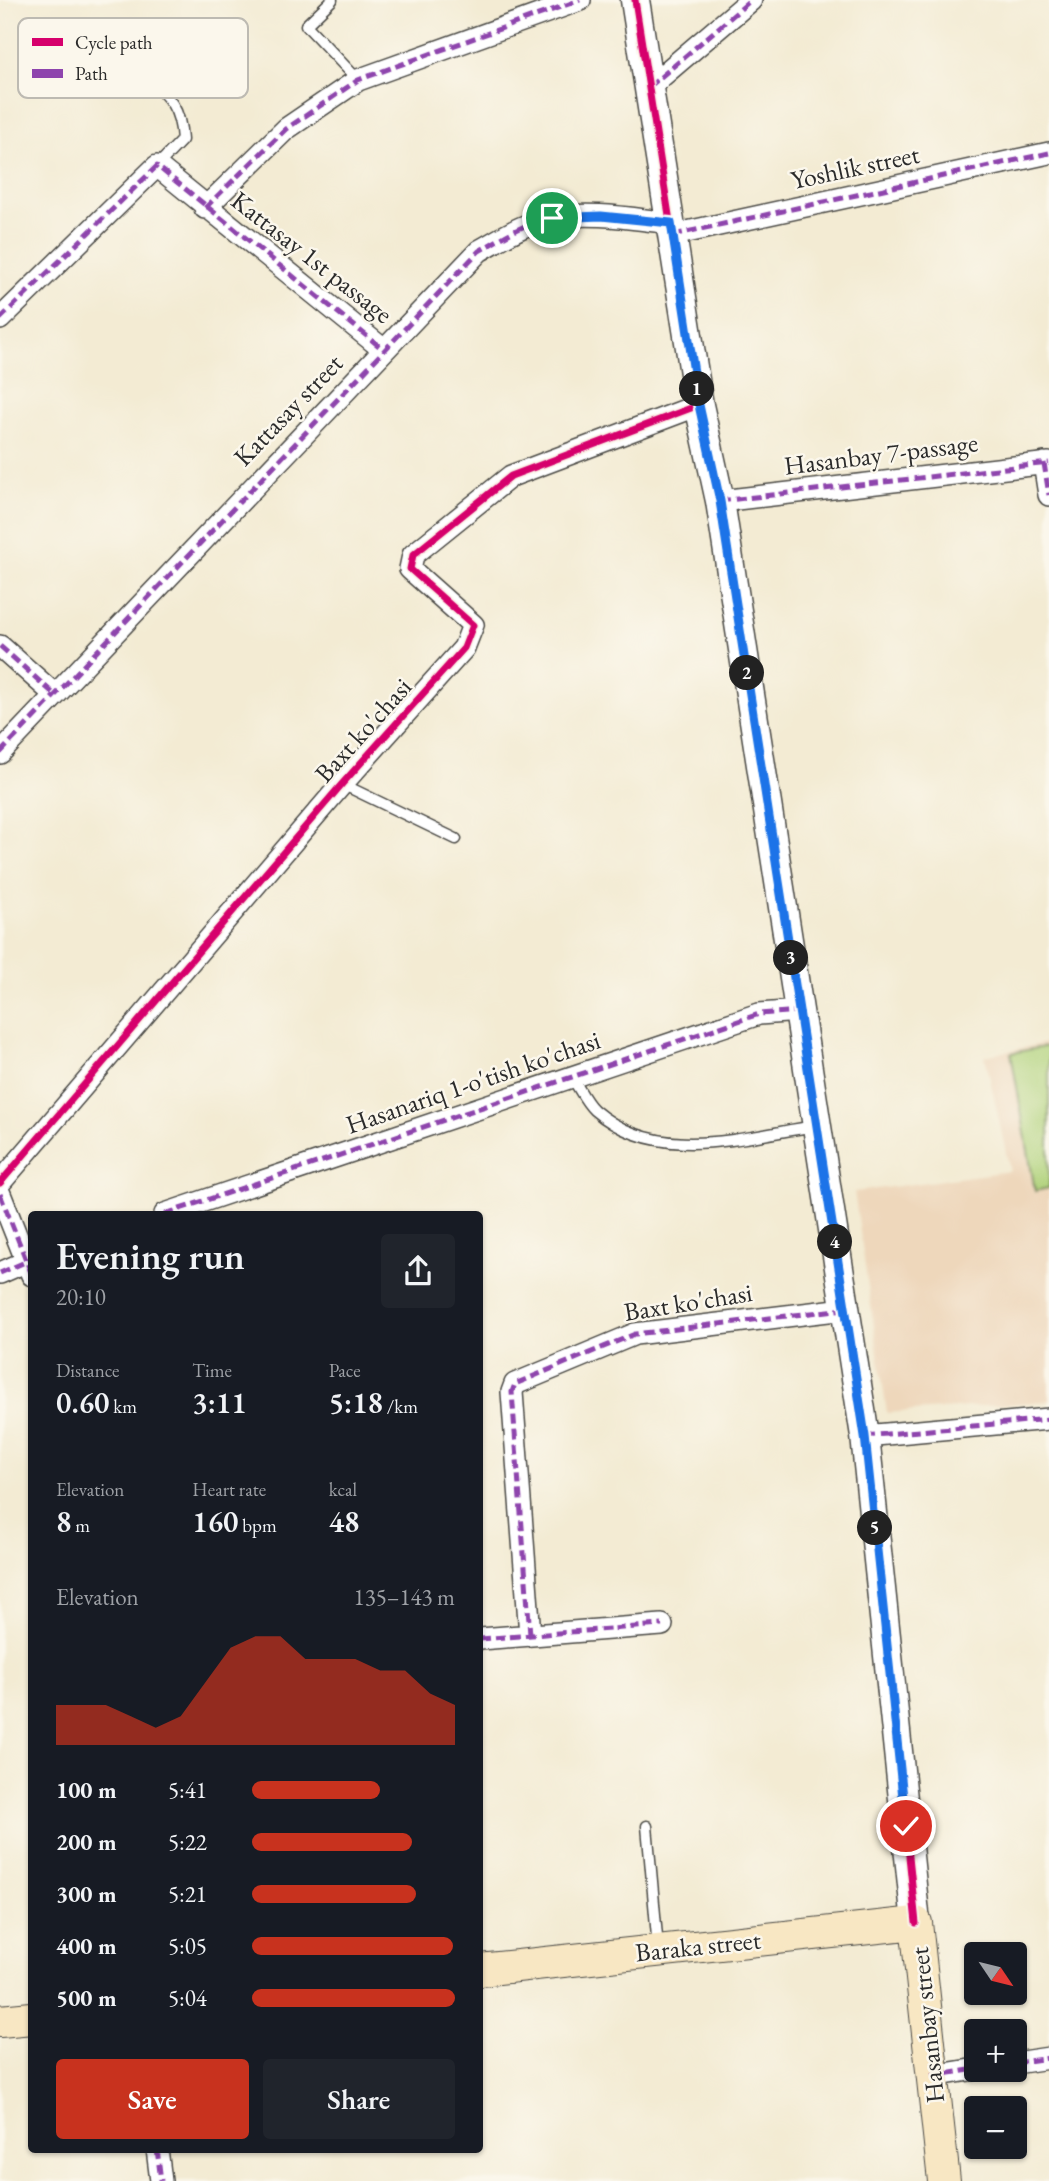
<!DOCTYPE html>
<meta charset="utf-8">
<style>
:root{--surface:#171b24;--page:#20242c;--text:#f1f3f6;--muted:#9ea1a6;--accent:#c8321e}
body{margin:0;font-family:"EB Garamond",serif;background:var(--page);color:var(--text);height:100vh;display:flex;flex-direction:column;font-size:26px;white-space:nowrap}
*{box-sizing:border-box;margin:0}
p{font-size:23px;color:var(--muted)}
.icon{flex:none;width:38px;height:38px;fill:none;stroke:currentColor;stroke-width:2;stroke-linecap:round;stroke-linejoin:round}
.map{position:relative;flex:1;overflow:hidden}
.side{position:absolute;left:28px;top:1211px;width:455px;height:942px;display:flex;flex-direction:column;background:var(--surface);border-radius:7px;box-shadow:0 2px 5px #0004}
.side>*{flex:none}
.needle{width:46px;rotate:125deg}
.fabs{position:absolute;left:964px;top:1942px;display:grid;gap:14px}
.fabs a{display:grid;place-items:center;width:63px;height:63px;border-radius:7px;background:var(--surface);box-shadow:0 2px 5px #0004;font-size:35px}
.pin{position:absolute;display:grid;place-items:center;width:60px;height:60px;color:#fff;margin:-30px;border:4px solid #fff;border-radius:50%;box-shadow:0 2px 7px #0007}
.km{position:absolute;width:35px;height:35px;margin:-18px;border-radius:50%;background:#222;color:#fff;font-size:19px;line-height:35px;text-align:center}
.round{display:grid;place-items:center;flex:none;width:74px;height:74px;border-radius:7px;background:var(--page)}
.head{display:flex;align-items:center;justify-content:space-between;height:119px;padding:0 28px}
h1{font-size:38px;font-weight:600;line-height:52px}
.figures{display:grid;grid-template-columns:repeat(3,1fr);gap:10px;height:119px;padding:7px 28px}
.figures div{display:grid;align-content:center}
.figures b{font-size:30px;font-weight:600}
.figures small{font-size:19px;font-weight:400}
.figures p{font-size:19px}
.chart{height:196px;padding:14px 28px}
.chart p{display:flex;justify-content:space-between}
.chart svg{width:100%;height:126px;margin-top:7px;fill:var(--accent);opacity:.7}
.action{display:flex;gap:14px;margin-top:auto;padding:14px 28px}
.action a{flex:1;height:80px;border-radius:7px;background:var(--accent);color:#fff;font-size:28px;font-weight:600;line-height:80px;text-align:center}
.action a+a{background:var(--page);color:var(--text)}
ul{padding:0 28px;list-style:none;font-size:23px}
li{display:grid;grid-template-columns:112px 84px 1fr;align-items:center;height:52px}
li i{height:18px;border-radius:9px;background:var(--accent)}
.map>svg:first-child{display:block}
.built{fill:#eed7bb}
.green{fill:#afd179;stroke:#6d7e52;stroke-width:2}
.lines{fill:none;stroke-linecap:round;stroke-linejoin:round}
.service-casing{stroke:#494844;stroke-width:13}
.minor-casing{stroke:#494844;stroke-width:24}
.tertiary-casing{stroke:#494844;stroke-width:31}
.secondary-casing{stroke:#494844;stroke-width:34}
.service{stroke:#fff;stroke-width:10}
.minor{stroke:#fff;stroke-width:21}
.tertiary{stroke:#fff;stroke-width:28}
.secondary{stroke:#f8e7c3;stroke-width:32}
.quiet{stroke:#8e44ad;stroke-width:5;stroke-dasharray:10 5;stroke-linecap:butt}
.cycleway-casing{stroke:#fbf7ec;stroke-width:11}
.cycleway{stroke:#d6006c;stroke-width:7}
.route-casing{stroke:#fff;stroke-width:14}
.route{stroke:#1a73e8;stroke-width:9}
.labels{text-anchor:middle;stroke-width:5;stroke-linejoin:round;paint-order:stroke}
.street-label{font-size:26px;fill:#2b2b2b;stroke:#fbf7ec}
.key{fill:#fbf7ec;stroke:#bdbab2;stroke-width:2}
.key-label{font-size:19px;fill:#2b2b2b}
</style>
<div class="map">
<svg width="1049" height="2181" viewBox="0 0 1049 2181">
<rect width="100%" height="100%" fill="#fbf7ec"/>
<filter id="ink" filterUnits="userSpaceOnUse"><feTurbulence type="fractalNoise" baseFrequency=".0143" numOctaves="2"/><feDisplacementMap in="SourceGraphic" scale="14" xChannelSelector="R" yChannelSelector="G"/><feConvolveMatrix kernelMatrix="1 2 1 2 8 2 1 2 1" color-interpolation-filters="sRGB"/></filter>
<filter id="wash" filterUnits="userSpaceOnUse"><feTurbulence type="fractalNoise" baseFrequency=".00686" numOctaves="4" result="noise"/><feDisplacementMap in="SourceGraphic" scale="28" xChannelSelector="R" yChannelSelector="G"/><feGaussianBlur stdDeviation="1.57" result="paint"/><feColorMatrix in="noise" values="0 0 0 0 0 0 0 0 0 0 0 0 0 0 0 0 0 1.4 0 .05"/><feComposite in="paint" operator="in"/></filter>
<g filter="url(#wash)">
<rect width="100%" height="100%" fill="#f3ebd3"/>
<path class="built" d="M1049 1042V1401L887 1413 854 1192 1010 1171 985 1056Z"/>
<path class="green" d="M1049 1046V1188L1035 1191 1011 1053Z"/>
</g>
<g filter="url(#ink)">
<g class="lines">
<g class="service-casing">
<path id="service" d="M332 0 306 25 358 80
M137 68C164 94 180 101 182 140L157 166
M342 784 456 839
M573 1079C579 1088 586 1103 594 1110 658 1165 742 1137 815 1126
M647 1826 658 1948"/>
</g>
<g class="minor-casing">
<path id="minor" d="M649 87 751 0
M205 208 286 129 358 80 580 0
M673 235 1049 153
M0 319 157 166 384 350
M1044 463 1049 495
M720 501 1049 463
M0 646 54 694
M0 753 479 251C502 238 525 222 552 218 591 211 633 219 671 223
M0 1183 342 784 464 648 473 625 410 569 413 555 511 476 699 405
M0 1194 32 1275
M165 1214 759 1014 800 1011
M0 1273 32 1259
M865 1436 1049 1419
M530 1635 512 1392 515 1384 635 1334 845 1309
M480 1639 662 1625
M1015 2063 1049 2058
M932 2076 976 2069
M157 2149 161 2181"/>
</g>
<g class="tertiary-casing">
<path id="tertiary" d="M635 0 699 405 720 501 865 1436 916 1923"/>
</g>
<g class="secondary-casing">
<path id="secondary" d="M480 1970 916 1923 944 2181
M0 2021 32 2018"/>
</g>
<use href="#service" class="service"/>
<use href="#minor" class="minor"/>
<use href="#tertiary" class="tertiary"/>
<use href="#secondary" class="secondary"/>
<path class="quiet" d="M649 87 751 0
M205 208 286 129 358 80 580 0
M673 235 1049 153
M0 319 157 166 384 350
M1044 463 1049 495
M720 501 1049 463
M0 646 54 694
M0 753 479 251C502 238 525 222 552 218 591 211 633 219 671 223
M0 1194 32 1275
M165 1214 759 1014 800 1011
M0 1273 32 1259
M865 1436 1049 1419
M530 1635 512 1392 515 1384 635 1334 845 1309
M480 1639 662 1625
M1015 2063 1049 2058
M932 2076 976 2069
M157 2149 161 2181"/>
<g class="cycleway-casing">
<path id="cycleway" d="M635 0 699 405 720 501 865 1436 916 1923
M0 1183 342 784 464 648 473 625 410 569 413 555 511 476 699 405"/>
</g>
<use href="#cycleway" class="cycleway"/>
</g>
</g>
<g class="lines" filter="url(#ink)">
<g class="route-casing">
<path id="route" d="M552 218 601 216 671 223 699 405 720 501 865 1436 906 1826"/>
</g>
<use href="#route" class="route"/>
</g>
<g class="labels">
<g class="street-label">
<text transform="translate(855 167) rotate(-12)" y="9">Yoshlik street</text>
<text transform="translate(312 257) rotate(38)" y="9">Kattasay 1st passage</text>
<text transform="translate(288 410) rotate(-46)" y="9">Kattasay street</text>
<text transform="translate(881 454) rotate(-7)" y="9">Hasanbay 7-passage</text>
<text transform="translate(363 730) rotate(-48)" y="9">Baxt ko'chasi</text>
<text transform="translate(473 1082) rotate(-19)" y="9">Hasanariq 1-o'tish ko'chasi</text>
<text transform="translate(688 1302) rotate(-9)" y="9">Baxt ko'chasi</text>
<text transform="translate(698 1946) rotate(-6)" y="9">Baraka street</text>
<text transform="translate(927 2025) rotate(-96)" y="9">Hasanbay street</text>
</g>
</g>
<rect x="18" y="18" width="230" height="80" rx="10" class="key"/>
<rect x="32" y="38" width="31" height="8" fill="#d6006c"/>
<rect x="32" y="69" width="31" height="9" fill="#8e44ad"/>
<g class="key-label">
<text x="75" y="49">Cycle path</text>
<text x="75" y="80">Path</text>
</g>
</svg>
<div class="fabs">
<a><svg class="needle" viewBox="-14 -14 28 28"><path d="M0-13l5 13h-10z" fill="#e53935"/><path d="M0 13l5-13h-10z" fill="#9ea1a6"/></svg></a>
<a>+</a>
<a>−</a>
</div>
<div class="pin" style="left:552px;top:218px;background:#1e9e55"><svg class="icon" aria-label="arrive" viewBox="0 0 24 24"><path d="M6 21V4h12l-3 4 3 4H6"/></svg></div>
<div class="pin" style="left:906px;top:1826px;background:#d93025"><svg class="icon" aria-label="check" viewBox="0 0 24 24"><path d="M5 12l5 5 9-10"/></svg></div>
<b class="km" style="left:697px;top:389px">1</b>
<b class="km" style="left:747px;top:673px">2</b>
<b class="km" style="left:791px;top:958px">3</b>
<b class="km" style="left:835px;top:1242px">4</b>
<b class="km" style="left:875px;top:1528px">5</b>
<section class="side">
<div class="head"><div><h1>Evening run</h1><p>20:10</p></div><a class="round"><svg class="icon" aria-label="share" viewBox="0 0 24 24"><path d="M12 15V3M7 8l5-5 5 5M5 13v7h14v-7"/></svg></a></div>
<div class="figures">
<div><p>Distance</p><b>0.60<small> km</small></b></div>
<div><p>Time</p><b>3:11</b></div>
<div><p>Pace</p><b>5:18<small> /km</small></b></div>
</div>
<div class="figures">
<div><p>Elevation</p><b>8<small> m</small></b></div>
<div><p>Heart rate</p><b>160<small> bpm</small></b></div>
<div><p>kcal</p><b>48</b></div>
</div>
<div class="chart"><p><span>Elevation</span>135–143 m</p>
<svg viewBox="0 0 160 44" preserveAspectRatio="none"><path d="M0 44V30L10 30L20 30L30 34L40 38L50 34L60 22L70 10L80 6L90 6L100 14L110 14L120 14L130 18L140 18L150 26L160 30V44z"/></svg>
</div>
<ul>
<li><b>100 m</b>5:41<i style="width:63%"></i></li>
<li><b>200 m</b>5:22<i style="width:79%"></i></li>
<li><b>300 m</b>5:21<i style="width:81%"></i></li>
<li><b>400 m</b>5:05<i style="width:99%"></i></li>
<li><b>500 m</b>5:04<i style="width:100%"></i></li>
</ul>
<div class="action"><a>Save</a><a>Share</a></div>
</section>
</div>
